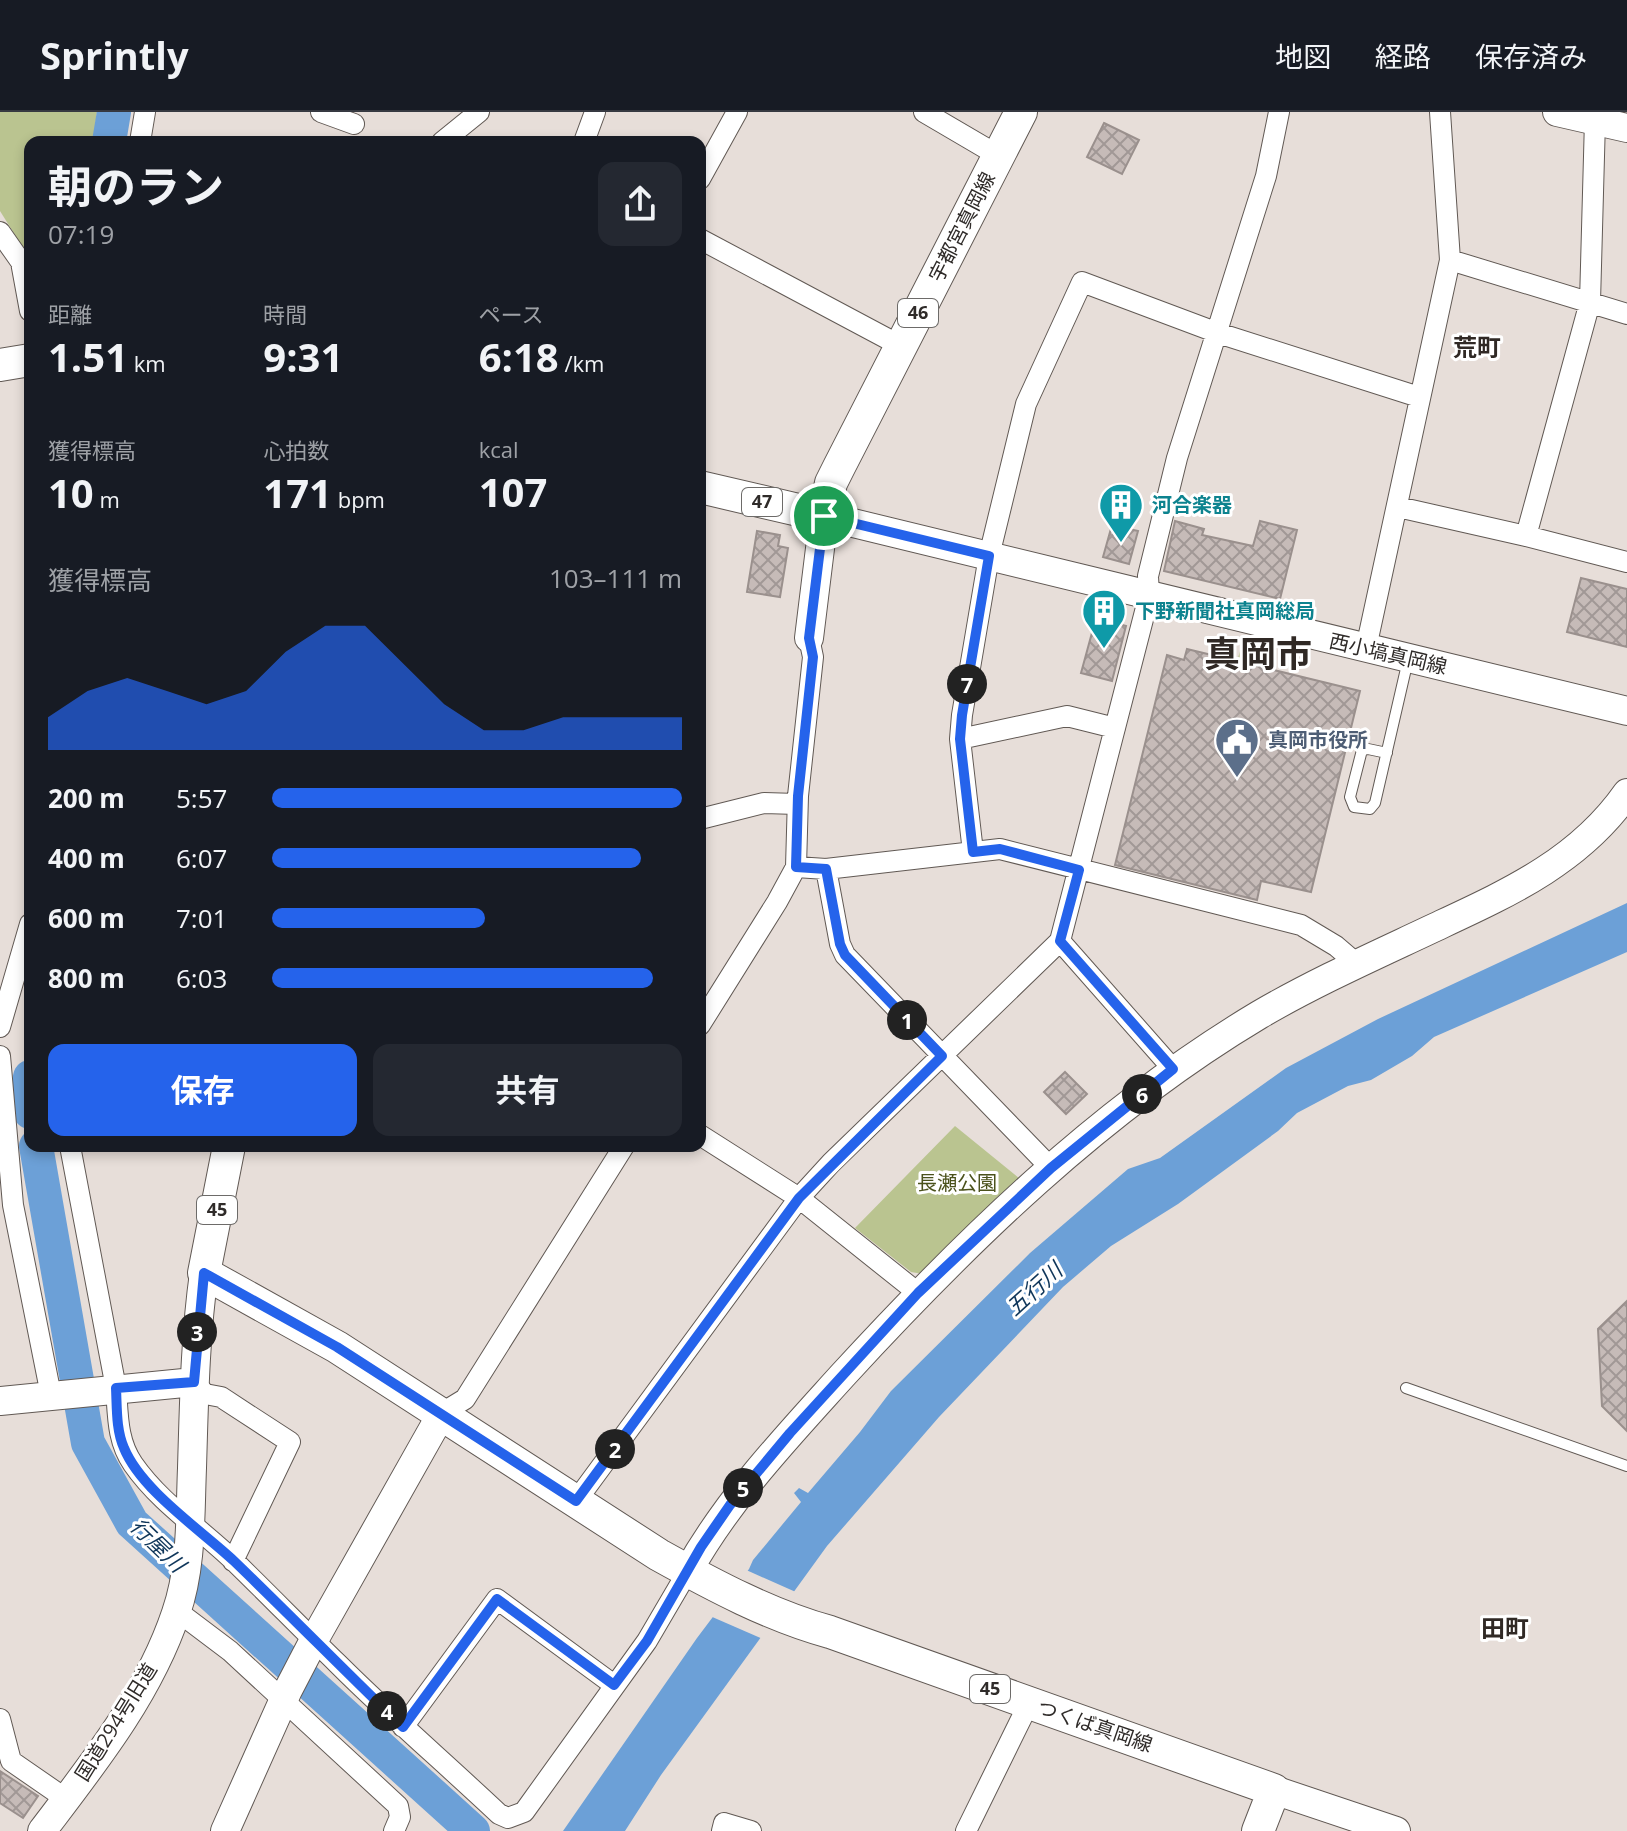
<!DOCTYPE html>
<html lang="ja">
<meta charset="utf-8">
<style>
:root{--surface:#171b24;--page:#242831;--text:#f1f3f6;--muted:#9ea1a6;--line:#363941;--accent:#2563eb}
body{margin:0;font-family:"Open Sans","Noto Sans JP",sans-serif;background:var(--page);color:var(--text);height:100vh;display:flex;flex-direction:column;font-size:30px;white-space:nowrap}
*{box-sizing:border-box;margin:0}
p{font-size:26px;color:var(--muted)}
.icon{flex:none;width:44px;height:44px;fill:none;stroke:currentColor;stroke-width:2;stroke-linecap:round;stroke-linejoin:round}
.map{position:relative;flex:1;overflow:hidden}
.side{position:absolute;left:24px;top:24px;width:682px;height:1016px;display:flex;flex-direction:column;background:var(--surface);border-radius:16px;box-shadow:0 4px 12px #0003}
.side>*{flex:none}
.pin{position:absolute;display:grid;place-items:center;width:68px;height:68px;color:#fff;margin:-34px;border:4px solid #fff;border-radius:50%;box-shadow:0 2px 8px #0007}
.km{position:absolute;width:40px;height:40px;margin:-20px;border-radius:50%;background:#222;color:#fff;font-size:22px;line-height:40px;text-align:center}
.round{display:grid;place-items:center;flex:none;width:84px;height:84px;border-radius:16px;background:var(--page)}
.headline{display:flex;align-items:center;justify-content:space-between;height:136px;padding:0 24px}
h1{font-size:44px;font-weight:700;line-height:60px}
.stats{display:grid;grid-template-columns:repeat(3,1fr);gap:12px;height:136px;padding:8px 24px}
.stats div{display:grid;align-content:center}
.stats b{font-size:40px;font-weight:700}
.stats small{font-size:22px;font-weight:400}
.stats p{font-size:22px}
.chart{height:224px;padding:16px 24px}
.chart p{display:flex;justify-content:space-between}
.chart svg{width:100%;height:144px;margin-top:8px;fill:var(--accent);opacity:.7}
.primary-button{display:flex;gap:16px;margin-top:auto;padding:16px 24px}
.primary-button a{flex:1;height:92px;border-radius:16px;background:var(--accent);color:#fff;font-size:32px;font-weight:700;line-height:92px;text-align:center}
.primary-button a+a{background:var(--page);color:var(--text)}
ul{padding:0 24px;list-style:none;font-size:26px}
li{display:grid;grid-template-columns:128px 96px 1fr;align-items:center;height:60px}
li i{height:20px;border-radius:10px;background:var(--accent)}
header{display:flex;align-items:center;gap:48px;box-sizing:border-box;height:112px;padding:0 40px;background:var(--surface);border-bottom:2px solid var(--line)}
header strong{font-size:38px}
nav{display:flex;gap:44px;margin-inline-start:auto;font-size:28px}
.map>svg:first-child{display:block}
.grass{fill:url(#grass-tufts)}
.park{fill:#bac490}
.water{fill:#6ca0d7}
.pier{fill:#e7ded9}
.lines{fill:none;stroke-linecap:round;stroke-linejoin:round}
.river{stroke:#6ca0d7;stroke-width:34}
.building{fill:url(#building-cross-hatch);stroke:#9a908d;stroke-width:2}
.lane-casing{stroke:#615954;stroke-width:12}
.street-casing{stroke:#615954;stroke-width:22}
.secondary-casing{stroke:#615954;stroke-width:30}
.primary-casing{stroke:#615954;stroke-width:34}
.lane{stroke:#fff;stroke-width:10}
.street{stroke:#fff;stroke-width:20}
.secondary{stroke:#fff;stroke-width:28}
.primary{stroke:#fff;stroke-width:32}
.route-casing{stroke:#fff;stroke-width:16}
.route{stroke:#2563eb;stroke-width:10}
.labels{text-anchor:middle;stroke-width:6;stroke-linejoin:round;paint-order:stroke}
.shield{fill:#fff;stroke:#6d6b69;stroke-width:2}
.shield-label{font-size:18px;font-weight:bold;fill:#2f2b29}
.street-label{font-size:20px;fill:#2f2b29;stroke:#fff}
.culture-label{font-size:20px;font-weight:bold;fill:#0d838f;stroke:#fff;text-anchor:start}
.service-label{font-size:20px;font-weight:bold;fill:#4e5e75;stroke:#fff;text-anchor:start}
.park-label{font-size:20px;fill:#4b521c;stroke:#fff}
.water-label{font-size:22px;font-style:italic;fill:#0f365a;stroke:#fff}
.quarter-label{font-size:24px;font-weight:bold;fill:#302925;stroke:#fff}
.town-label{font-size:36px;font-weight:bold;fill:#302925;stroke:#fff}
</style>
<header>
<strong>Sprintly</strong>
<nav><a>地図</a><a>経路</a><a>保存済み</a></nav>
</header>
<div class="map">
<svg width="1627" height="1719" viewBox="0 0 1627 1719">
<defs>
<pattern id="grass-tufts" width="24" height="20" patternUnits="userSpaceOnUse" patternTransform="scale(2)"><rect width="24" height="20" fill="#bac490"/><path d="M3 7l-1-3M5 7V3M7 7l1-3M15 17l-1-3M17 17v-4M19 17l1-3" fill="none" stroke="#989f76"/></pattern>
<pattern id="building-cross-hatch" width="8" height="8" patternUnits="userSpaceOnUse" patternTransform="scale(2)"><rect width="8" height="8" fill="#c6bbb8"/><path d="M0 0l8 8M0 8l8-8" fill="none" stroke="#a19896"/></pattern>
</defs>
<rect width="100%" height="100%" fill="#e7ded9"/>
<path class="grass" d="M1243 529 1275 537 1270 555 1238 546Z"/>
<path class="park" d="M0 0H97L93 30H30V147L0 99Z
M955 1014 1020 1067 923 1162 911 1160 855 1116Z"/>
<path class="water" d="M1627 791V840L1434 925 1412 944 1371 968 1348 974 1297 1001 1278 1019 1178 1092 1111 1134 1063 1175 939 1305 827 1434 661 1663 625 1719H563L697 1526 749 1457 753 1448 801 1390 794 1381 799 1376 808 1381 860 1320 891 1279 1030 1141 1128 1057 1160 1046 1286 956 1378 907Z"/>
<path class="pier" d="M744 1457 798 1481 765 1528 710 1504Z"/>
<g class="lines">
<path class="river" d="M109 30 114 0
M30 965 27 985 30 1000
M36 1034 88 1331 132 1411 473 1719"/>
</g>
<path class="building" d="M1104 11 1139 28 1122 62 1087 45Z
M1175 409 1204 417 1202 423 1253 434 1260 409 1297 418 1280 487 1164 459Z
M1112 413 1138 419 1129 452 1103 445Z
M757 419 780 423 778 434 788 436 780 485 747 480Z
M1581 466 1627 477V535L1567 520Z
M1096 506 1126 514 1112 569 1081 561Z
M1187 537 1360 579 1311 780 1261 769 1257 788 1115 753 1167 543 1184 548Z
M1065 960 1087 982 1066 1002 1044 980Z
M1627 1189V1319L1602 1294 1598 1217Z
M0 1659 38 1684 23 1706 0 1691Z"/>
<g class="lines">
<g class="lane-casing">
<path id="lane" d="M1387 641 1368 637 1362 638 1350 685 1354 695 1370 697 1375 691 1408 548
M1406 1276 1627 1354"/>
</g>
<g class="street-casing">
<path id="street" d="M321 0 354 12
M924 0 999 44
M140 30 145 0
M442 30 479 0
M584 30 595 0
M700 67 737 0
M0 120 21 150 30 199
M700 127 901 234
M1450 148 1627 202
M1398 395 1526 424 1627 450
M1526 424 1590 190 1595 8
M1366 536 1450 148 1440 0
M960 627 1067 604 1115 616
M700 707 764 691 797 692
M973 740 960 627 962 603 989 444 1026 292 1082 170 1218 221 1419 285
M796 755 826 757 1000 737 1301 813 1336 834 1357 852
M826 757 840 832 845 843 1051 1056
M1060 829 1173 957
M700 913 777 790 796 755 798 684 813 545 809 526
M0 915 30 812
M0 944 13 1093 51 1283
M700 1023 799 1086 918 1181
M70 1034 116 1276C118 1303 117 1329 133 1352 160 1391 201 1417 234 1449 269 1483 303 1518 338 1552 390 1604 446 1652 499 1702L508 1706 524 1700 647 1529 688 1459
M194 1270 205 1282 221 1285 290 1330 233 1449
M442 1301 465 1287 624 1034
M576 1389 799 1086 831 1051 1060 829 1149 484 1148 464 1177 346 1266 64 1279 0
M177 1499 230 1539 398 1694 400 1705 394 1719
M0 1607 11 1649 66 1687
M403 1615 497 1487 614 1573
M722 1719 724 1711 751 1719
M966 1719 1029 1591"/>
</g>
<g class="secondary-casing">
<path id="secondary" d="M1557 0 1627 16
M809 526 824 404 1627 599
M0 1289 194 1270
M688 1459C729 1386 786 1326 842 1264 966 1129 1100 998 1259 903 1317 869 1381 841 1442 812 1513 779 1581 747 1627 681
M1274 1678 1396 1719
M42 1719C93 1652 149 1582 176 1501 192 1455 190 1404 192 1356 194 1290 195 1225 204 1161
M225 1719 288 1578 314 1528 442 1301"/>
</g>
<g class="primary-casing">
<path id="primary" d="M0 253 30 248
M700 375 824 404 831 371 839 355 1021 0
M229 1034 204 1161 337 1235 659 1443C713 1473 771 1504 830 1520L1274 1678 1258 1719"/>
</g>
<use href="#lane" class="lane"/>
<use href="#street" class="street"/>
<use href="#secondary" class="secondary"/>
<use href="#primary" class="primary"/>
</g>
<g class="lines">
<g class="route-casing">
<path id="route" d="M824 404 989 444 962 603 960 627 973 740 1000 737 1079 758 1060 829 1173 957 1051 1056 918 1181 790 1321 730 1393 701 1435 647 1529 614 1573 497 1487 403 1615C346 1560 291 1504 234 1449 201 1418 141 1378 124 1336 116 1318 117 1296 116 1276L194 1270 204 1161 337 1235 576 1389 799 1086 942 944 845 843 840 832 826 757 796 755 798 684 813 545 809 526Z"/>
</g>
<use href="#route" class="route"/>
</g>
<defs>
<g id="building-pin" transform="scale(2.3)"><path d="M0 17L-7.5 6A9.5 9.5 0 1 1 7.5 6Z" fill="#0f9aa8" stroke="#fff"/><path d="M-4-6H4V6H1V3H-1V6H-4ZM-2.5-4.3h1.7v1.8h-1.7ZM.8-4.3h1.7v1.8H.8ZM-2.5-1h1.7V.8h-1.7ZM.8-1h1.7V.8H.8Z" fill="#fff"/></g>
<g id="civic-pin" transform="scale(2.3)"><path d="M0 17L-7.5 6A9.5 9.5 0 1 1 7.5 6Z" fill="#5c6f8a" stroke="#fff"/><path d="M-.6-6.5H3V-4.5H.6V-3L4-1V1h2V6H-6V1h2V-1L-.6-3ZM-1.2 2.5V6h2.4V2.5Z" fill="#fff"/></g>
</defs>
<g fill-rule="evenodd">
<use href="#building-pin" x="1121" y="393"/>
<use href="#building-pin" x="1104" y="499"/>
<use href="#civic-pin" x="1237" y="628"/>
</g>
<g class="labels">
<g class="shield">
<rect x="898" y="187" width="40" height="28" rx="6"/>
<rect x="742" y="376" width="40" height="28" rx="6"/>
<rect x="197" y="1084" width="40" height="28" rx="6"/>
<rect x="970" y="1563" width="40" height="28" rx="6"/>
</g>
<g class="shield-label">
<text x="918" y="207">46</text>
<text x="762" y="396">47</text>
<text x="217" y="1104">45</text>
<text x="990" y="1583">45</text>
</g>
<g class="street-label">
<text transform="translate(962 115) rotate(-63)" y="7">宇都宮真岡線</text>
<text transform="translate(1388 542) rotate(13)" y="7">西小塙真岡線</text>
<text transform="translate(116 1610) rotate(-58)" y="7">国道294号旧道</text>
<text transform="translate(1095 1614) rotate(19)" y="7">つくば真岡線</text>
</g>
<g class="culture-label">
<text x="1152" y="400">河合楽器</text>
<text x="1135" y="506">下野新聞社真岡総局</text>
</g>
<g class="service-label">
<text x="1268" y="635">真岡市役所</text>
</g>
<g class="park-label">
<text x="957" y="1078">長瀬公園</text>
</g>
<g class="water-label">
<text transform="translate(1034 1177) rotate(-42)" y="8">五行川</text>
<text transform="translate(158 1433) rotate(44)" y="8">行屋川</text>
</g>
<g class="quarter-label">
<text x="1477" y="244">荒町</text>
<text x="1505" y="1525">田町</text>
</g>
<g class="town-label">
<text x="1258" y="555">真岡市</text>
</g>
</g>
</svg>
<div class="pin" style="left:824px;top:404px;background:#1e9e55"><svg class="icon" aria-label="arrive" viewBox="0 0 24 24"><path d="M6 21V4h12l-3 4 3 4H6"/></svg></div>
<b class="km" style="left:907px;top:908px">1</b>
<b class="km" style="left:615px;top:1337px">2</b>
<b class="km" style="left:197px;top:1220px">3</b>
<b class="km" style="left:387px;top:1599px">4</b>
<b class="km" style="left:743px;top:1376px">5</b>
<b class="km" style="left:1142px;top:982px">6</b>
<b class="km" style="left:967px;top:572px">7</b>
<section class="side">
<div class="headline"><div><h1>朝のラン</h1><p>07:19</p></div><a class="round"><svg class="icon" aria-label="share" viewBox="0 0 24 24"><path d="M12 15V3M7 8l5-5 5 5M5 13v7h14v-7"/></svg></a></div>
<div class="stats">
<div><p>距離</p><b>1.51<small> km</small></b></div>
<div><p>時間</p><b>9:31</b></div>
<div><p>ペース</p><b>6:18<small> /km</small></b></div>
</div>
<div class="stats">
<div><p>獲得標高</p><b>10<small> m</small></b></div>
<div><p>心拍数</p><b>171<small> bpm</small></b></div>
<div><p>kcal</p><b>107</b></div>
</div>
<div class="chart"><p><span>獲得標高</span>103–111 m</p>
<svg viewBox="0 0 160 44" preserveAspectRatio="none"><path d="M0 44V34L10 26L20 22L30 26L40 30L50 26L60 14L70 6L80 6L90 18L100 30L110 38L120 38L130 34L140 34L150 34L160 34V44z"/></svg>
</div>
<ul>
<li><b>200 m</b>5:57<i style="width:100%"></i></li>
<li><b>400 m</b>6:07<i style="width:90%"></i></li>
<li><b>600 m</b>7:01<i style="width:52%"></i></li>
<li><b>800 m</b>6:03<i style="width:93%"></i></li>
</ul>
<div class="primary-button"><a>保存</a><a>共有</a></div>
</section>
</div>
